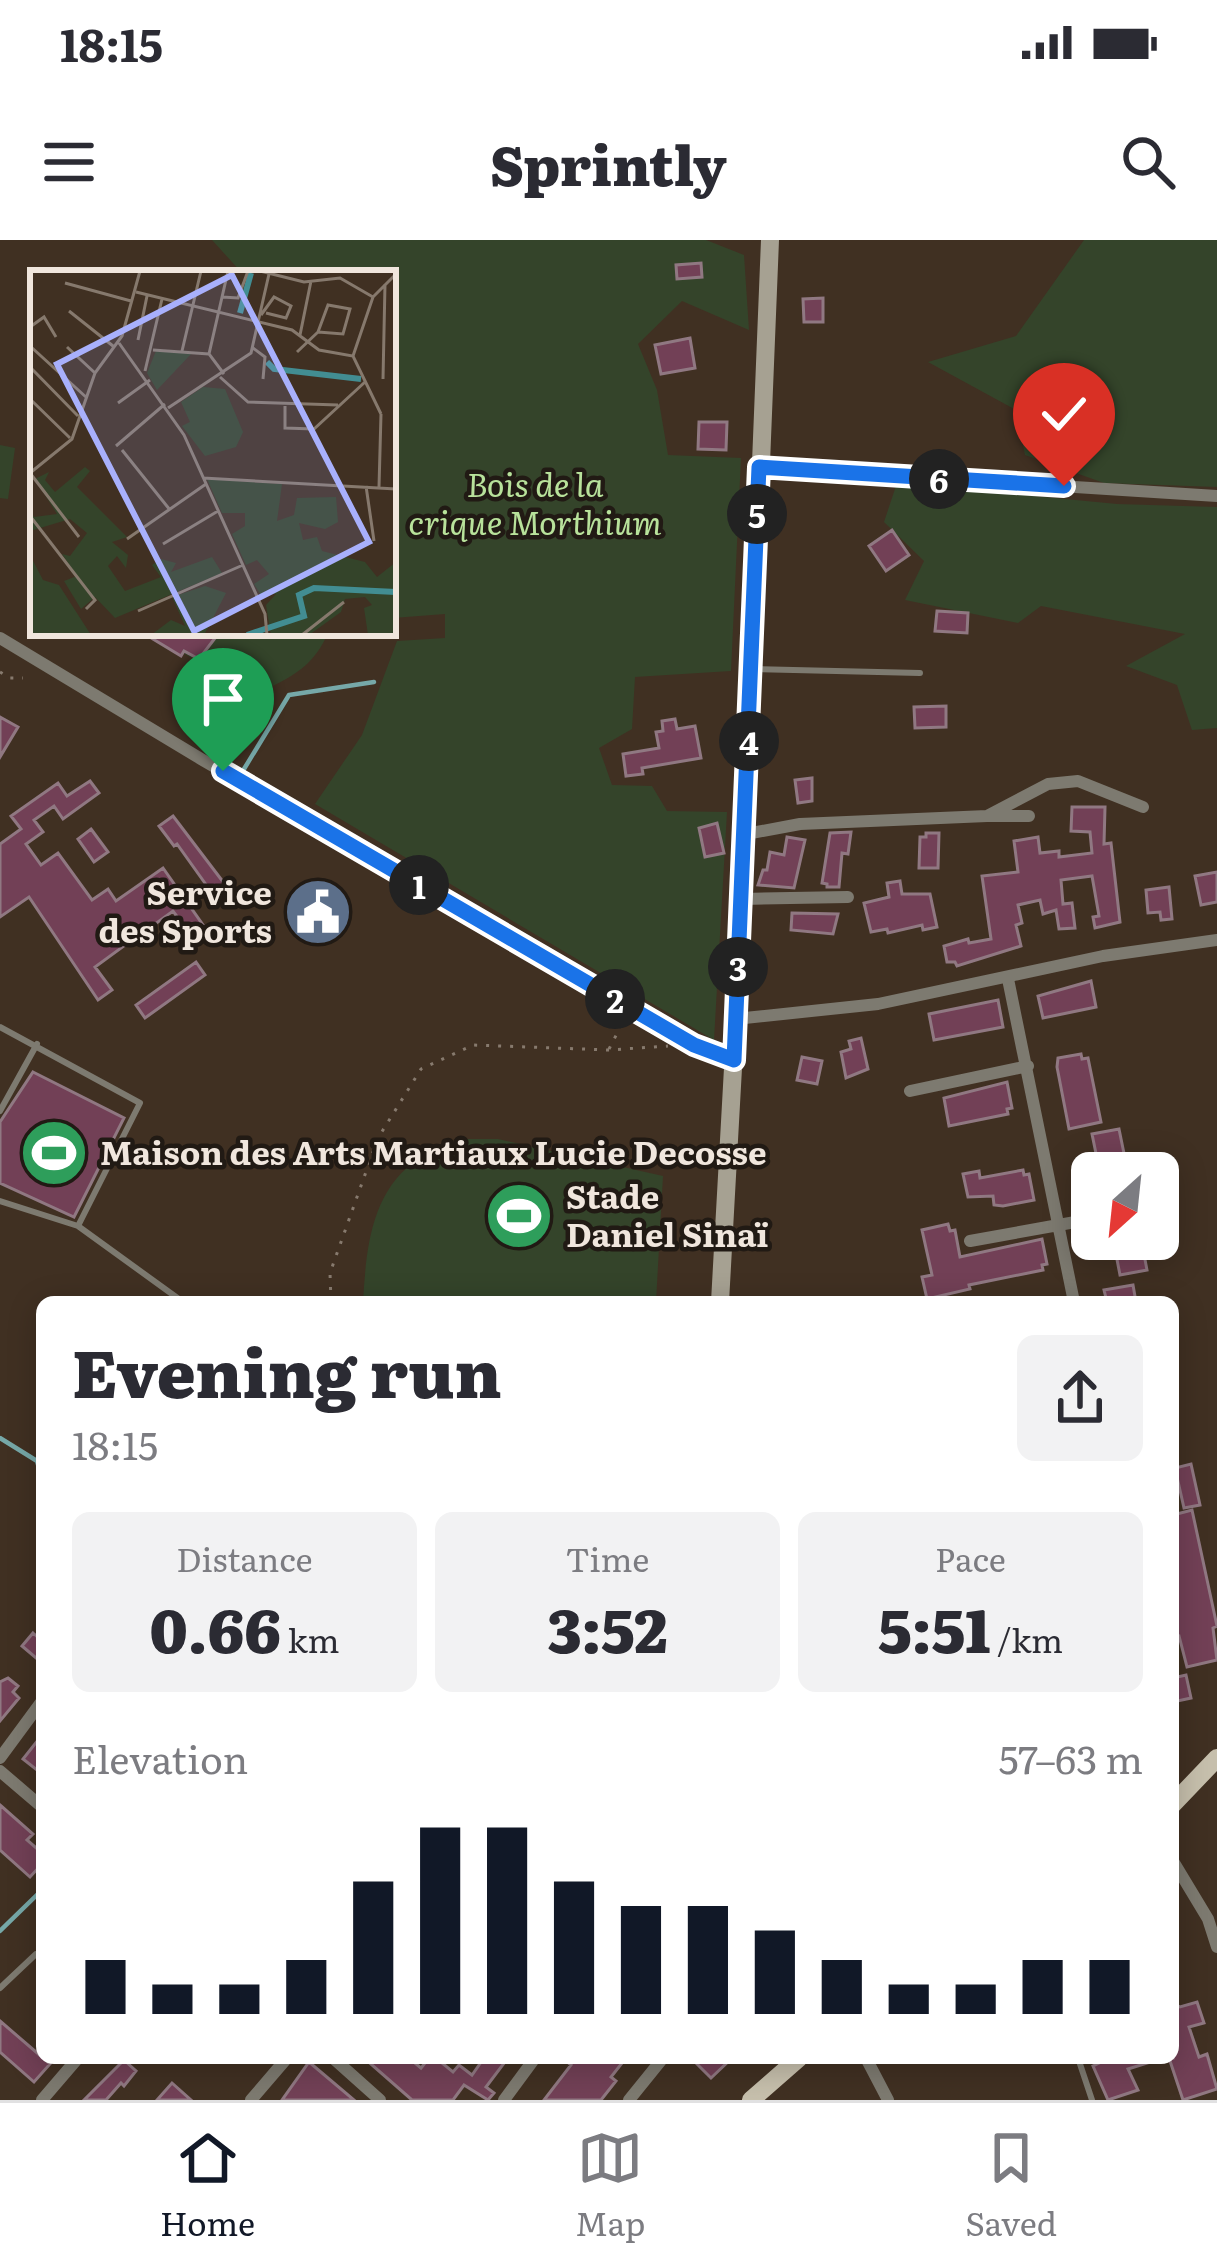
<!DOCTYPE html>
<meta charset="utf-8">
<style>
:root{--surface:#fff;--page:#f2f2f3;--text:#2b2b33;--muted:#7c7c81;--line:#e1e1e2;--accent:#111827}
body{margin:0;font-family:Literata,serif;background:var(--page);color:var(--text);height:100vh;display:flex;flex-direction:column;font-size:45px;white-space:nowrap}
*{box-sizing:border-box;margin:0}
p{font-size:39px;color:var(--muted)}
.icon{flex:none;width:66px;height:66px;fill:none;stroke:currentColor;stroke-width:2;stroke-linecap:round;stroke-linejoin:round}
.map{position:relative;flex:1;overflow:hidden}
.drawer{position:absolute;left:36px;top:1056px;width:1143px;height:768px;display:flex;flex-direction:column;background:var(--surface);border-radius:18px;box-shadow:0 6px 30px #0003}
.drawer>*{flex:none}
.needle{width:78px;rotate:207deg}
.buttons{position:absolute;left:1071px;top:912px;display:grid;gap:24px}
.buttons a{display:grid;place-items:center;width:108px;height:108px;border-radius:18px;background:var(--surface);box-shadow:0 6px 30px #0003;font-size:60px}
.pin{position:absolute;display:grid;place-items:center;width:102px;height:102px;color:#fff;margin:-123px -51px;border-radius:50% 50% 50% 0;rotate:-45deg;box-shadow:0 0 12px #0007}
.pin .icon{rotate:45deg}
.km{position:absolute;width:60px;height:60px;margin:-30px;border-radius:50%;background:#222;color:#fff;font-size:33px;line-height:60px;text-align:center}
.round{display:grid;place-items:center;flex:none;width:126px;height:126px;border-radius:18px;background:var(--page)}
.headline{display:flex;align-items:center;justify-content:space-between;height:204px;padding:0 36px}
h1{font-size:66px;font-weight:800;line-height:90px}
.metrics{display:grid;grid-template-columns:repeat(3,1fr);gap:18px;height:204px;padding:12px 36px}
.metrics div{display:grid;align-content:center;border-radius:18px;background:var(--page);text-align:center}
.metrics b{font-size:60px;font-weight:800}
.metrics small{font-size:33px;font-weight:400}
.metrics p{font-size:33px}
.chart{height:336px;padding:24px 36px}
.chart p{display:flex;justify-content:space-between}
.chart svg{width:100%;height:216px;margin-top:12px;stroke:var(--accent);stroke-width:6}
.status{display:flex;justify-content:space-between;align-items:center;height:84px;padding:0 60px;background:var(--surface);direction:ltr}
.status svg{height:33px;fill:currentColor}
header{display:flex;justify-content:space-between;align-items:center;height:156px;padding:0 36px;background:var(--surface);font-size:54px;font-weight:800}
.dock{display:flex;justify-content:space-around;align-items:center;height:168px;border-top:3px solid var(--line);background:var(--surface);font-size:33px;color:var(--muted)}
.dock a{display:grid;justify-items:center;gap:6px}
.dock .on{color:var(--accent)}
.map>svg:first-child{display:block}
.green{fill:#34442a}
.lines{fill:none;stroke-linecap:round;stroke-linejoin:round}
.stream{stroke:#76a8a8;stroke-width:4.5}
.building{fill:#724056;stroke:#907882;stroke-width:3}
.path{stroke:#877a6e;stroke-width:3;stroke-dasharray:3 9;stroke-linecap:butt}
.lane{stroke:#7d7a70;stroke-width:6}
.street{stroke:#7d7a70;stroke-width:12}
.secondary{stroke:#a6a192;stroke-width:18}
.primary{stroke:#c6bfac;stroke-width:18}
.route-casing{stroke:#fff;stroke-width:24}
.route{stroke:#1a73e8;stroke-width:15}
.labels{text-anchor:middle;stroke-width:9;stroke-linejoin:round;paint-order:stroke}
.park-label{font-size:33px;font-style:italic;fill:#b8e29b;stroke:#211a14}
.poi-label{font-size:33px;font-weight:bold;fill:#f0e6dd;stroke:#211a14;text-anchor:start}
.inset-river{fill:none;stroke:#428d92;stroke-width:6}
.inset-road{fill:none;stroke:#86796d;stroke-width:3}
.view{fill:#a8b0fc;fill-opacity:0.15;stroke:#a8b0fc;stroke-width:6}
.inset-edge{fill:none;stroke:#f0e6dd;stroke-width:6}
</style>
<div class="status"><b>18:15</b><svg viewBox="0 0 49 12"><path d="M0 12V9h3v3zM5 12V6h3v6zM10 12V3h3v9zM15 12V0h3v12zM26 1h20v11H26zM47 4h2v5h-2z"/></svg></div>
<header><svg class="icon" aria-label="menu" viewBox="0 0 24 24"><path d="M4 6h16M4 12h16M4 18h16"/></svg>Sprintly<svg class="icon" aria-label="search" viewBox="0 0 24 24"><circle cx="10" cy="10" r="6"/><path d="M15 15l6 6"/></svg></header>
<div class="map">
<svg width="1217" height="1860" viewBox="0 0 1217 1860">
<rect width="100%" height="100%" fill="#403022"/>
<path class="green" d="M212 0H706L744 15 749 90 682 61 638 104 657 150 668 215 741 218 731 431 635 437 632 489 599 508 612 545 652 546 667 571 727 572 714 800 315 564 362 495 397 401 445 398V374L393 378V33H242Z
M1084 0H1217V247L1104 243 1025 215 1016 170 928 122 1016 96Z
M0 205 15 208 8 259 0 258Z
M897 243 1117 264 1217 267V488L1192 490 1177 445 1126 426 1185 394 1041 366 1018 383 905 360 924 321 884 282Z
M148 393H328C316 421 298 434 271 447L210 412 199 422Z
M465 899H498L663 936 656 1062H363C366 1013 370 955 413 923 428 911 449 906 465 899Z"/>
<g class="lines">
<path class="stream" d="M244 529 289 455 374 442
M0 1198 37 1221 42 1239
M0 1691 42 1650"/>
</g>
<path class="building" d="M701 23 702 37 677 39 676 25Z
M823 58V82H804L803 59Z
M690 98 695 128 661 134 655 105Z
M699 182H727L726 210 698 209Z
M892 290 909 315 886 331 869 306Z
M937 371 968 373 967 393 935 391Z
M143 393H219L199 419 184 411 181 416Z
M946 466V487L915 488 914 467Z
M0 477 18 487 0 517Z
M675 479 677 489 695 486 701 518 642 528 643 534 626 536 623 514 659 508 656 492 663 491 662 481Z
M812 538V561L798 563 795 540Z
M90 541 99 553 63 579 54 566 34 580 43 592 26 604 41 625 58 613 92 660 108 649 116 661 163 628 203 685 190 694 173 671 140 695 130 693 128 703 95 727 112 750 98 760 29 657 0 677V604L21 589 11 576 58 543 67 556Z
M1072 567H1105L1104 604 1111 603 1120 682 1095 688 1093 677 1099 676 1092 636 1061 640 1063 664 1072 663 1075 688 1059 689 1056 670 1043 674 1040 660 1018 665 1022 683 1016 685 1021 706 957 726 955 722H947L944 706 968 699 969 703 991 699 982 636 1018 632 1014 601 1038 597 1040 613 1059 611V617L1092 613 1090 592 1071 591Z
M173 576 230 651 217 660 177 604 174 606 159 586Z
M717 583 724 613 705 617 699 588Z
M91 589 108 612 94 622 78 599Z
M851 592 848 614 842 613 839 647H827V644L822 643 830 593Z
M926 593H939L938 628H919L920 597H926Z
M787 597 805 600 794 648 758 645 763 630H767L770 612 784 615Z
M1217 632V662L1201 665 1195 636Z
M900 641 902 654H930L937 687 923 690 922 685 888 693 887 689 871 692 864 663 889 657 887 643Z
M309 645 346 666 325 703 304 691 309 684 292 675Z
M1169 647 1172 679 1161 680 1160 672 1148 673 1146 650Z
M792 673 838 674 833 694 791 690Z
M196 722 205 735 145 778 136 765Z
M1091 741 1096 767 1043 778 1038 756Z
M998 760 1003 787 934 800 929 774Z
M861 798 868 829 846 838 841 812 851 809 849 801Z
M1081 814 1082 819 1088 818 1101 882 1069 889 1057 827 1058 818Z
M802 817 822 821 817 844 797 840Z
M33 832 124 878 74 977 0 943V882Z
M1007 842 1012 868 1007 869 1008 874 949 886 944 858Z
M1119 889 1128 933H1100L1092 894Z
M1023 930 1024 935 1029 934 1034 960 1003 966 994 965 993 956 968 957 963 934 979 931 980 938Z
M948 984 950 991 955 990 960 1017 1042 999 1047 1024 1042 1025 1043 1030 969 1045 970 1049 927 1059 922 1037 932 1035 922 990Z
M1113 999H1141L1147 1030 1120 1035Z
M1133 1045 1136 1062H1107L1104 1050Z
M1191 1224 1200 1265 1184 1268 1175 1228Z
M1192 1270 1217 1386 1213 1388 1217 1420 1187 1427 1179 1396 1173 1397V1275Z
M33 1393 42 1401V1423L22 1406Z
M1186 1435 1191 1458 1173 1462V1438Z
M8 1438 18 1446 13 1452 19 1458 0 1481V1442Z
M42 1495V1534L23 1519Z
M0 1565 33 1594 27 1600 42 1613V1624L30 1637 0 1610Z
M1197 1762 1204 1783 1189 1787 1199 1817 1207 1814 1217 1849 1183 1860 1169 1818H1173V1763L1180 1767Z
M0 1781 50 1824 34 1842 0 1812Z
M364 1818H409L421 1828 429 1818H436L453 1832 459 1825 472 1835 484 1818H508L486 1847 494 1853 488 1860 464 1845 453 1860H412Z
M563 1818H626L611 1837 616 1841 601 1860H544L571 1825Z
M691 1818H732L711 1838Z
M1110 1818H1154V1821L1128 1829 1138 1850 1108 1860 1093 1826Z
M124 1820 136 1831 124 1846 121 1843 106 1860H84Z
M309 1822 354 1860H282Z
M172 1843 191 1860H157Z"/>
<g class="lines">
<path class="path" d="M0 432 10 438H23
M609 809 624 780
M331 1062 330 1033 378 898 421 829 473 805 609 810 668 806"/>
<path class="lane" d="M756 429 920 433
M0 787 140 863 78 986
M0 871 37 804
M0 961 78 986 183 1062
M0 1748 36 1714 42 1713
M1078 1818 1092 1860"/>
<path class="street" d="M759 227 1217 256
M0 398 201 519 630 768 694 804 734 820
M988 576H1029
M746 594 800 584 987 576 1048 544 1078 541 1143 567
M742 659 848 657
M1008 739 1074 1062
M735 779 878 764 1103 716 1217 700
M910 851 1028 826
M970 1001 1092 979
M0 1518 42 1461
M0 1531 42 1567
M1173 1621 1208 1679 1217 1707
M333 1818 380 1860
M866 1818 888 1860
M42 1860 78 1818
M251 1860 287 1818
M504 1860 535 1818
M629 1860 663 1818"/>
<path class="secondary" d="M720 1062 746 594 770 0"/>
<path class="primary" d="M1173 1564 1217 1518
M751 1860 799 1818"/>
</g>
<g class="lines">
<g class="route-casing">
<path id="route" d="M223 531 694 805 734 820 759 227 1064 246"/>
</g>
<use href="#route" class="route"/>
</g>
<defs>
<g id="civic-disc" transform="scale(3.45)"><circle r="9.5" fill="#5c6f8a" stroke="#211a14"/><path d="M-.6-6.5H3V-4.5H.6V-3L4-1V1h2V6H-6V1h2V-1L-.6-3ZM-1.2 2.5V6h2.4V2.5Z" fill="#fff"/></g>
<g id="stadium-disc" transform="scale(3.45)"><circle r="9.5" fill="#2e9e5b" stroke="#211a14"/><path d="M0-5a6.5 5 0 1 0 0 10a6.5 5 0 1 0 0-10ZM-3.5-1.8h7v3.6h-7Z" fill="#fff"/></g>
</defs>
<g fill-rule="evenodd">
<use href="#civic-disc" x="318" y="672"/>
<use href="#stadium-disc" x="54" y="913"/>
<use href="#stadium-disc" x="519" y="976"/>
</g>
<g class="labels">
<g class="park-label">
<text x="535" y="257">Bois de la<tspan x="535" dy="38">crique Morthium</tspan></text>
</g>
<g class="poi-label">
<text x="272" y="665" text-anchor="end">Service<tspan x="272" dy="38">des Sports</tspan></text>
<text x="100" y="925">Maison des Arts Martiaux Lucie Decosse</text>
<text x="566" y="969">Stade<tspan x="566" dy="38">Daniel Sinaï</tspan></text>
</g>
</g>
<g transform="translate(30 30)">
<rect width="366" height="366" fill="#403022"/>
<path d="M126 81 162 83 127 120 117 103ZM173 117 195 119 213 162 206 177 175 186 152 156 160 152 151 132ZM55 197 60 201 47 217 97 267 82 272 98 285 96 298 87 286 78 296 95 321 131 307 122 295 131 289 146 293 141 302 182 287 192 303 85 348 65 327 51 339 34 311 47 306 32 284 40 286 57 263 40 249 0 261V239L4 247 27 244 5 209 19 202 15 210 25 222ZM177 209 252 214 247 251 264 245 267 228 306 227 308 252 295 259 269 253 273 270 287 267 292 281 335 292 347 307 366 292V365H338L334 338 342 335 335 327 315 329 311 342 279 365H241L236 335 246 324 231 325 224 314 239 304 227 290 216 295 202 264 215 256V243H192ZM0 285 13 310 29 315 61 365H0ZM175 316 196 323 174 365H121L141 350 155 356 142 327Z" fill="#34442a"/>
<path class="inset-river" d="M210 43 221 3M237 92 244 99 331 109M217 365 274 346 269 325 284 318 366 322"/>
<path class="inset-road" d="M230 1 274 12 310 8 343 27M35 13 101 31M106 22 262 60 289 80 323 86 351 144M192 27 208 28 218 1M39 41 83 76M231 45 244 27 261 36 256 48 236 43M0 57 14 47 26 67M270 65 281 11M108 70 117 26M89 73 154 165 235 344 237 365M0 76 57 128M37 77 65 103M223 78 235 87 233 109M123 80 179 84M152 81 171 1M267 82 288 62 298 35 320 39 313 64 288 62M323 86 343 27 365 5M0 97 48 146M115 101 132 29M194 104 179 84 198 1M190 107 218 132 308 135M353 109 355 14M0 129 40 168M88 133 120 110M255 136V158L284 159 335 112M138 138 221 83 239 4M86 176 135 134M92 180 140 240M0 203 49 267M0 203 42 169 65 103 92 66 110 1M173 208 366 219M336 216 344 271M349 217 351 144M0 246 65 330 56 339M97 269 176 214M133 274 188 241M108 341 213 295M272 365 314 332"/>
<path class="view" d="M202 5 339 272 164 361 27 94Z"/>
<rect width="366" height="366" class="inset-edge"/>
</g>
</svg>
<div class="buttons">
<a><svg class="needle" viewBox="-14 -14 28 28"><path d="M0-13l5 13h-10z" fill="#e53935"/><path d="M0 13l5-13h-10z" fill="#7c7c81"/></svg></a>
</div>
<div class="pin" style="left:223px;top:531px;background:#1e9e55"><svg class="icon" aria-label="arrive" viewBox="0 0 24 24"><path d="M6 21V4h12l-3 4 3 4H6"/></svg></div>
<div class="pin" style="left:1064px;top:246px;background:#d93025"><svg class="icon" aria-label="check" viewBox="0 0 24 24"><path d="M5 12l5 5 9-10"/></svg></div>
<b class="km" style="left:419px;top:645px">1</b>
<b class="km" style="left:615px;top:759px">2</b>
<b class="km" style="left:738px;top:727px">3</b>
<b class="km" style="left:749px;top:501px">4</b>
<b class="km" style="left:757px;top:274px">5</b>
<b class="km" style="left:939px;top:239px">6</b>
<section class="drawer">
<div class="headline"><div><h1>Evening run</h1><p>18:15</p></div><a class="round"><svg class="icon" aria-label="share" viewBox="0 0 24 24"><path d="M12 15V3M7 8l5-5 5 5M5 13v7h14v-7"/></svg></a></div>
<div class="metrics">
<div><p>Distance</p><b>0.66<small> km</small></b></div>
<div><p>Time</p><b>3:52</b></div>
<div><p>Pace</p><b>5:51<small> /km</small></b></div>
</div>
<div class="chart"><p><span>Elevation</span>57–63 m</p>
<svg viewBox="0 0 160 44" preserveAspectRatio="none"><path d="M5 44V33M15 44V38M25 44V38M35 44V33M45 44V17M55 44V6M65 44V6M75 44V17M85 44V22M95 44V22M105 44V27M115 44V33M125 44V38M135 44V38M145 44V33M155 44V33"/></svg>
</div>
</section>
</div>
<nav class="dock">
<a class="on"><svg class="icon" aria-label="home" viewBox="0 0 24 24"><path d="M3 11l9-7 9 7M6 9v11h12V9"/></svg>Home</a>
<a><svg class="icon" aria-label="map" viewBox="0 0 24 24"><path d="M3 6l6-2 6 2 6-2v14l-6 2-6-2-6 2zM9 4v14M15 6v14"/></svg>Map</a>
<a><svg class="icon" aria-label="saved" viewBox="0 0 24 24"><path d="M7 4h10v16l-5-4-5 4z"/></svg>Saved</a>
</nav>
